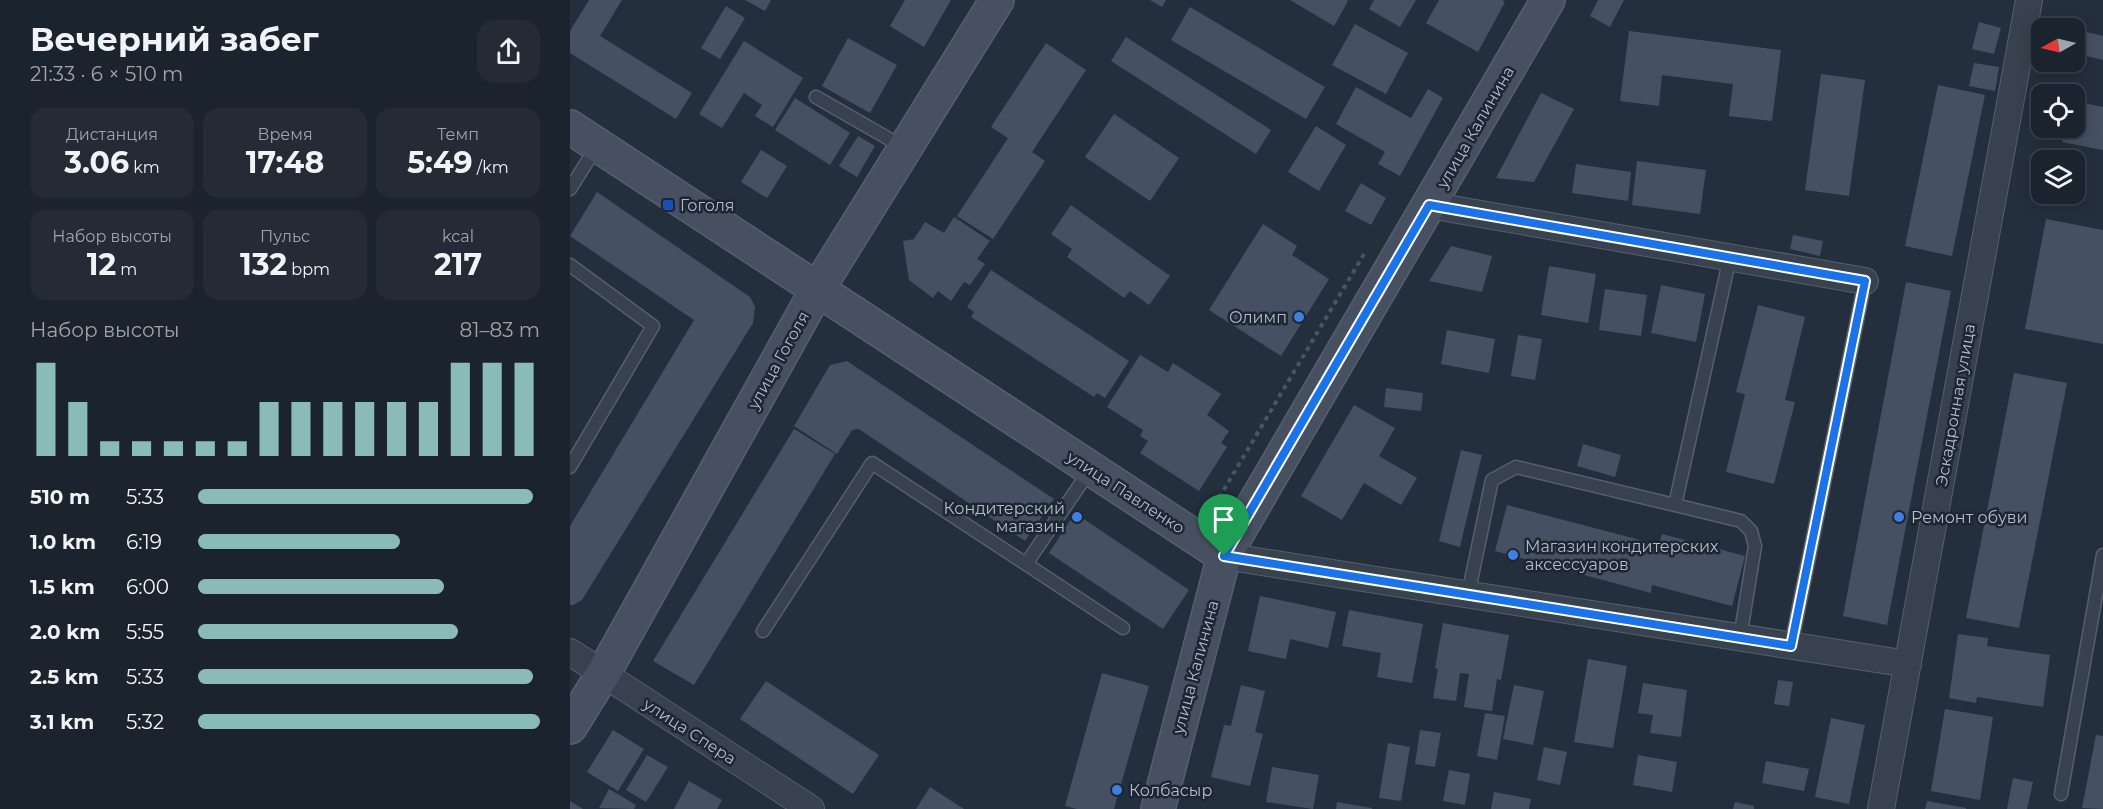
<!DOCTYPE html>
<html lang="ru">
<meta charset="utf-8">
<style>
:root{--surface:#1b232e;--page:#242b36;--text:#f1f3f6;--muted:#a0a4aa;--line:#39404a;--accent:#8bbbb9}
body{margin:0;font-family:Montserrat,sans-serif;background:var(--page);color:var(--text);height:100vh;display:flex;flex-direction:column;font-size:22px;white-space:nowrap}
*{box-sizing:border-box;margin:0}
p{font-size:20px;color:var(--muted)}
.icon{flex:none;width:33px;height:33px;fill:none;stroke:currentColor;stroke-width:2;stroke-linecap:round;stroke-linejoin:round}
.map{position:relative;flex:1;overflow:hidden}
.details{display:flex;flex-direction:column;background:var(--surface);width:570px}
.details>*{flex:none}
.needle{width:39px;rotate:262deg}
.controls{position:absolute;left:1461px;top:18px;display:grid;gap:12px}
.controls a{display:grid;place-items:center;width:54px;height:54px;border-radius:12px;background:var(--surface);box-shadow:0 3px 15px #0003,0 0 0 2px var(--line);font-size:30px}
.pin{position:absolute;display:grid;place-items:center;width:51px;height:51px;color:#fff;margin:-62px -26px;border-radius:50% 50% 50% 0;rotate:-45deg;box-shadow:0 0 6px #0007}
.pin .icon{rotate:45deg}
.round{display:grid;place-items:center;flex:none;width:63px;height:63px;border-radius:18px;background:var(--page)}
.head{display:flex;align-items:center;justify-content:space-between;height:102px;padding:0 30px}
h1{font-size:33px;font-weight:700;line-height:45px}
.metrics{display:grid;grid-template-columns:repeat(3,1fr);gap:9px;height:102px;padding:6px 30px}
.metrics div{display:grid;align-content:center;border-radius:15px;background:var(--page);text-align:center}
.metrics b{font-size:30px;font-weight:700}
.metrics small{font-size:16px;font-weight:400}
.metrics p{font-size:16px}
.chart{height:168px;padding:12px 30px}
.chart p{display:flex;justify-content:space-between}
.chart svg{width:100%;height:108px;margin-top:6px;stroke:var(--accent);stroke-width:6}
ul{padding:0 30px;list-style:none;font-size:20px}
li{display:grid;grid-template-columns:96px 72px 1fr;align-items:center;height:45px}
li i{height:15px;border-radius:8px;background:var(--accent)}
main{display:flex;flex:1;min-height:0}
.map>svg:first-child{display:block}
.building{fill:#455162}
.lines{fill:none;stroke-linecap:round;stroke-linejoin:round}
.service-casing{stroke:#565f6c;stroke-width:15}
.minor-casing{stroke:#565f6c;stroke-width:28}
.secondary-casing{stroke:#565f6c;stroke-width:36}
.path{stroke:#44595c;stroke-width:4;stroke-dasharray:4.5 4.5;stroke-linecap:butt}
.service{stroke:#38414e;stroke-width:12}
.minor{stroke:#38414e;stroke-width:26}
.secondary{stroke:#465061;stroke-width:33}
.route-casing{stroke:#fff;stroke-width:12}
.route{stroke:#1a73e8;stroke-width:8}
.transit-dot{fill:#1a4fb4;stroke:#1d2633;stroke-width:2}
.shop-dot{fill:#3f7fe0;stroke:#1d2633;stroke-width:2}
.labels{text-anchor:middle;stroke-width:5;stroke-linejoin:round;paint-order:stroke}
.street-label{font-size:16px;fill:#b4bcc9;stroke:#1d2633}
.poi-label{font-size:16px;fill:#b4bcc9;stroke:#1d2633;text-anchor:start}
</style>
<main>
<section class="details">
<div class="head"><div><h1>Вечерний забег</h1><p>21:33 · 6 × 510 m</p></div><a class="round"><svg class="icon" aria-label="share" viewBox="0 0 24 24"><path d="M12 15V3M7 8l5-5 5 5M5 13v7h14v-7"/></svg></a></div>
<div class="metrics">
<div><p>Дистанция</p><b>3.06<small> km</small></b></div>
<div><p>Время</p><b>17:48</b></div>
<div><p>Темп</p><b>5:49<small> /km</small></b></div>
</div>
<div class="metrics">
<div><p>Набор высоты</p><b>12<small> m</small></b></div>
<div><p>Пульс</p><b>132<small> bpm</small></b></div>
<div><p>kcal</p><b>217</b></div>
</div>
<div class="chart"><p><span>Набор высоты</span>81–83 m</p>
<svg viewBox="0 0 160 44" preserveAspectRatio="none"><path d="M5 44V6M15 44V22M25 44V38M35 44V38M45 44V38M55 44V38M65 44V38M75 44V22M85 44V22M95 44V22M105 44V22M115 44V22M125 44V22M135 44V6M145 44V6M155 44V6"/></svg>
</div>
<ul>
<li><b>510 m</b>5:33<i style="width:98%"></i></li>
<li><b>1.0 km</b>6:19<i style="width:59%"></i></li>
<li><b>1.5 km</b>6:00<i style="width:72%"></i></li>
<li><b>2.0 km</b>5:55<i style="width:76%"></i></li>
<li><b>2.5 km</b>5:33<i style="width:98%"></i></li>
<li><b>3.1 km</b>5:32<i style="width:100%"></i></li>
</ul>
</section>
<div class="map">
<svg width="1533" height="809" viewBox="0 0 1533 809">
<rect width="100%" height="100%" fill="#242f3e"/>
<path class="building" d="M19 0H52L30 36 122 93 106 119 0 53V31Z
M175 0H201L195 11Z
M335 0H381L354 47 320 26Z
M580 0H596L592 7Z
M720 0H776L778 1 764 26Z
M804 0H846L830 27 799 9Z
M869 0H932L935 2 908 52 856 23Z
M1028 0H1054L1040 27 1020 16Z
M156 6 175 18 150 59 131 48Z
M620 7 755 87 736 119 601 40Z
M1409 22 1431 28 1424 54 1402 49Z
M785 24 838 53 816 94 762 65Z
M1504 29 1533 36V60L1504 53Z
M1059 31 1211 50 1202 121 1159 116 1163 84 1092 75 1089 106 1050 101Z
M556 37 701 130 686 154 541 61Z
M278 38 327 65 300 113 252 86Z
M174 41 233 78 203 127 185 116 192 105 174 93 152 128 129 114Z
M476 43 516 70 462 152 475 161 423 239 387 216 438 138 421 127Z
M1404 63 1429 67 1425 91 1399 86Z
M1251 74 1295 80 1279 196 1235 190Z
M1368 85 1415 95 1382 256 1335 246Z
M786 87 841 118 858 89 873 98 830 176 808 164 815 152 766 124Z
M971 93 1004 109 964 182 926 178Z
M225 98 280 133 260 165 205 130Z
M1504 101 1533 107V150L1492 142 1495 128H1504Z
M544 114 609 158 580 201 515 157Z
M746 126 776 145 749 191 718 172Z
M288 136 305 146 287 177 269 166Z
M191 150 217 166 197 198 171 182Z
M1067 161 1136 170 1130 214 1062 205Z
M1006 164 1061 172 1058 201 1002 193Z
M791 183 816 198 801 225 775 211Z
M27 192 180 297 185 307 183 323 12 600 3 605H0V526L124 320 0 236Z
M501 205 600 276 579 305 560 291 554 298 497 257 502 249 481 234Z
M384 217 420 241 407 259 415 264 400 285 394 282 381 301 368 291 363 298 339 280 333 241 344 239 355 222 374 233Z
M1476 219 1533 230V344L1455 329Z
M693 224 727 246 722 255 759 279 711 356 639 310Z
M1223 235 1253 241 1250 256 1220 249Z
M881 246 922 256 912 292 859 281Z
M979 266 1026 274 1018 323 971 315Z
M421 270 559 361 535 398 527 393 524 397 401 317 404 312 397 307Z
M1336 282 1381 291 1317 625 1273 616Z
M1091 285 1135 294 1126 342 1081 333Z
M1035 289 1077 295 1071 336 1029 330Z
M1188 305 1235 317 1215 400 1225 402 1204 484 1156 472 1175 394 1166 392Z
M877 330 925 339 919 373 871 364Z
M948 335 972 339 965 380 941 376Z
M570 355 598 372 603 363 651 394 637 415 659 431 651 443 657 447 629 491 570 453 578 441 570 436 573 430 537 407Z
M277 361 484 499 455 541 289 429 282 430 267 454 224 426 260 365Z
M1444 373 1497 383 1449 628 1396 618Z
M816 388 853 393 851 411 814 407Z
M784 405 825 428 809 456 847 478 831 505 794 483 772 520 731 496Z
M224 429 265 454 124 685 83 661Z
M1013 444 1051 455 1045 477 1007 466Z
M891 450 912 455 890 547 869 541Z
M937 505 1089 545 1092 534 1175 556 1162 606 1082 585 1081 593 925 551Z
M505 513 619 590 593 629 479 553Z
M690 596 766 612 758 648 720 639 716 659 678 651Z
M779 610 853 624 842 683 807 677 811 653 772 646Z
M873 623 939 635 931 680 927 679 922 711 894 707 899 674 890 673 886 701 863 698 868 669 865 668Z
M1388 634 1418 638 1417 646 1480 655 1473 707 1407 697 1406 703 1379 698Z
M1018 659 1057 666 1043 748 1004 742Z
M532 673 579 686 544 809H507L495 806Z
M1208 680 1223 682 1219 706 1204 704Z
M196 681 309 755 283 794 170 719Z
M1073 683 1117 690 1111 737 1080 733 1083 715 1068 713Z
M671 685 695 691 685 732 693 734 680 786 641 777 654 725 661 726Z
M944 685 974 691 963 745 933 739Z
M1375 709 1423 717 1410 800 1361 791Z
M915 713 935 716 927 760 907 756Z
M1261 718 1295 725 1279 804 1245 797Z
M43 730 74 749 48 791 17 772Z
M850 730 871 733 865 767 845 764Z
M1526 735 1533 736V809L1512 808Z
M818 743 840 747 831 801 809 798Z
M974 747 997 752 990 785 967 780Z
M77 755 98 767 76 802 56 790Z
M1068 755 1107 762 1102 792 1063 785Z
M1196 761 1239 769 1234 791 1192 783Z
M702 767 749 775 743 809 696 802Z
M879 770 900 774 895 805 873 801Z
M1443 778 1463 782 1457 809H1437Z
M119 781 152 800 147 809H104Z
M360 787 394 809H346Z
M39 789 66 805 64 809 29 808Z
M924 792 961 799 959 809H921Z
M0 801 13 809H0Z
M1357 801 1396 808V809H1355Z
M767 802 802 808V809H766Z
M1165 802 1184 806V809H1163Z"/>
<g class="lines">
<g class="service-casing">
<path id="service" d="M246 97 333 147
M0 189 27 146
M0 265 83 326 0 467
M1105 505 1171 521 1181 531 1185 546 1170 638
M456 564 553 628
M898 595 922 480 946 467 1105 505 1160 257
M193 631 302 463 456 564 520 470
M1221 646 1295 281
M1491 794 1533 555"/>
</g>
<g class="minor-casing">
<path id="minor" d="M859 205 1295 281
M654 556 1338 664
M0 652 241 809
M1311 809 1459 0"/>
</g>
<g class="secondary-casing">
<path id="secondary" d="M0 127 654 556
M0 727 33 674 247 290 427 0
M588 809 654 556 978 0"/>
</g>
<path class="path" d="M640 513 794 254"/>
<use href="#service" class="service"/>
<use href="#minor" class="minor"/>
<use href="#secondary" class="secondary"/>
</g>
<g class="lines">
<g class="route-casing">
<path id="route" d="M859 205 1295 281 1221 646 654 556Z"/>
</g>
<use href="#route" class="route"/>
</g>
<rect class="transit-dot" x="92" y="199" width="12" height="12" rx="3"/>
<g class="shop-dot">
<circle cx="729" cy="317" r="6"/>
<circle cx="507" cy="517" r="6"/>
<circle cx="1329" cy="517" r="6"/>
<circle cx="943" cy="555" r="6"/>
<circle cx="547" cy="790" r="6"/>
</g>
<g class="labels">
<g class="street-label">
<text transform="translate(905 127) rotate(-60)" y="6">улица Калинина</text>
<text transform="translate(208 360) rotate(-61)" y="6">улица Гоголя</text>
<text transform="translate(1385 405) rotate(-80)" y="6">Эскадронная улица</text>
<text transform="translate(556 492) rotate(33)" y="6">улица Павленко</text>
<text transform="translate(625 667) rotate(-75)" y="6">улица Калинина</text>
<text transform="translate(120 731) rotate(33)" y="6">улица Спера</text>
</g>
<g class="poi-label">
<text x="110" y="211">Гоголя</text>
<text x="717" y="323" text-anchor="end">Олимп</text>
<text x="495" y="514" text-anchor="end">Кондитерский<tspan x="495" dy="18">магазин</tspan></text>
<text x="1341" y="523">Ремонт обуви</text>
<text x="955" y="552">Магазин кондитерских<tspan x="955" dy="18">аксессуаров</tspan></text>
<text x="559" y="796">Колбасыр</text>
</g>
</g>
</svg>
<div class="controls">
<a><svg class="needle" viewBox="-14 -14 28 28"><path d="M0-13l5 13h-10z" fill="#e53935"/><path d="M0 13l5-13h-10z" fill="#a0a4aa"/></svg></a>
<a><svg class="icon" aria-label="locate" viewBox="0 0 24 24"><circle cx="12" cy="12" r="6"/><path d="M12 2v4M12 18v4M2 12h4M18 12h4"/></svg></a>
<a><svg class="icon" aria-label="layers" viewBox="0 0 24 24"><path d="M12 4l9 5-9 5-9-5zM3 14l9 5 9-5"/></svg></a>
</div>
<div class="pin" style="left:654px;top:556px;background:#1e9e55"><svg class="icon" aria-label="arrive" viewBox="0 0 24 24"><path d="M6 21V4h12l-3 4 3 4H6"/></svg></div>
</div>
</main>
